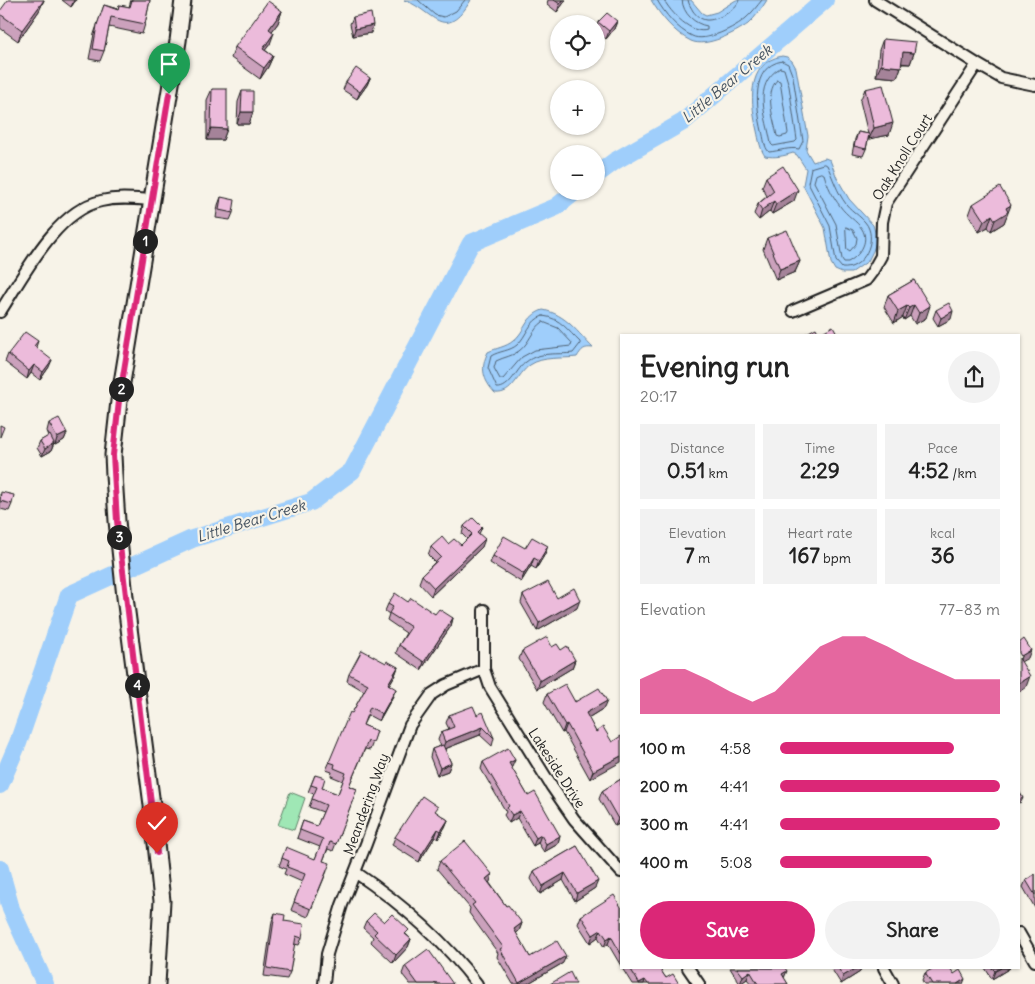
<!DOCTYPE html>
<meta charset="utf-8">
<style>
:root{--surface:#fff;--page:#f2f2f2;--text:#222;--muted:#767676;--accent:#db2777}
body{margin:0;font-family:Delius,sans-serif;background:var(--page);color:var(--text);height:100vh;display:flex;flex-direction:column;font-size:19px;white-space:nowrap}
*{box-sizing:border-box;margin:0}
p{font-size:16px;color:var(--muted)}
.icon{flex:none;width:28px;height:28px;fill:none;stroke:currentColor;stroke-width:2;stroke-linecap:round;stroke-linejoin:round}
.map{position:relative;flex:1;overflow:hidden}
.drawer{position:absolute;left:620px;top:334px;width:400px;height:635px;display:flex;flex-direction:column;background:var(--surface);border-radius:0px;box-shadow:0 1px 4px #0004}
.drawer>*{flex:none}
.buttons{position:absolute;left:550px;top:15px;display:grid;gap:10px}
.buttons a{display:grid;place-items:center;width:55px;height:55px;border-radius:50%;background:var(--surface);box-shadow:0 1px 4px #0004;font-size:25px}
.pin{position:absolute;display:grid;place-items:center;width:42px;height:42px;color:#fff;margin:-51px -21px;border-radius:50% 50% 50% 0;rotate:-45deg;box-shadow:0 0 5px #0007}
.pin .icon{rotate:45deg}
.km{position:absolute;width:25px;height:25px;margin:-12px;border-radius:50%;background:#222;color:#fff;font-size:14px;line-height:25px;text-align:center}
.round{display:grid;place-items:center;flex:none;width:52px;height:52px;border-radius:26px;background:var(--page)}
.headline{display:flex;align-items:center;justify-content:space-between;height:85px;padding:0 20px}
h1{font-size:28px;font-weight:800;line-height:38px}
.metrics{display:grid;grid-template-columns:repeat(3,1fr);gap:8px;height:85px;padding:5px 20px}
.metrics div{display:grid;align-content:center;border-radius:0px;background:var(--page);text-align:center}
.metrics b{font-size:21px;font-weight:800}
.metrics small{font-size:14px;font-weight:400}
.metrics p{font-size:14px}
.chart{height:140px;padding:10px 20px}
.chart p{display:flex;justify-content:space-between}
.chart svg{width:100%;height:90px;margin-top:5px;fill:var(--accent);opacity:.7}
.primary-button{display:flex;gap:10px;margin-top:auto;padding:10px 20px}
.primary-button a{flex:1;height:58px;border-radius:30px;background:var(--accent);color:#fff;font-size:20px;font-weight:800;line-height:58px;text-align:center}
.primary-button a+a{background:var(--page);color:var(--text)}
ul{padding:0 20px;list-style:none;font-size:16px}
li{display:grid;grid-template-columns:80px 60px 1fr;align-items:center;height:38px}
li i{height:12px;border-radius:6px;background:var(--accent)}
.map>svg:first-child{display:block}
.green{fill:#9fe7b5;stroke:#5e8268}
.water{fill:#9fcefb;stroke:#6b87a2}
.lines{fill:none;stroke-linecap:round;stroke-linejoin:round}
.shore{stroke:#506375;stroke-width:1}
.river{stroke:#9fcefb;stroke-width:18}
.minor-casing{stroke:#1c1c1c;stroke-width:14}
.secondary-casing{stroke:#1c1c1c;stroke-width:19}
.minor{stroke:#f7f3e8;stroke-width:10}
.secondary{stroke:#f7f3e8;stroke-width:15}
.wall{fill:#cba1bc;stroke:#1c1c1c}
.shaded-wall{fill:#a58399;stroke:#1c1c1c}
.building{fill:#ecbbdb;stroke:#1c1c1c}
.route-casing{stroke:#fff;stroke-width:10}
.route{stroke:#db2777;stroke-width:6}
.labels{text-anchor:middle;stroke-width:4.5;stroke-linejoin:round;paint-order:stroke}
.street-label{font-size:14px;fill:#1c1c1c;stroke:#f7f3e8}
.water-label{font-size:15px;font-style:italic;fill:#43515f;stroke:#f7f3e8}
</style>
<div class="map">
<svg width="1035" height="984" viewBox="0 0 1035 984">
<rect width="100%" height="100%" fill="#f7f3e8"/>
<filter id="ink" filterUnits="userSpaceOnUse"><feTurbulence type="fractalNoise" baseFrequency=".02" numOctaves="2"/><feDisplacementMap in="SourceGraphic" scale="10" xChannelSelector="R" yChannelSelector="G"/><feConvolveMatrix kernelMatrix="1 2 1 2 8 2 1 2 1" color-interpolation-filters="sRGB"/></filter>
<g filter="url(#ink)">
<path class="green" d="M290 792 305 798 294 830 278 825Z"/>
<path class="water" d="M404 0H471C444 45 433 10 404 0Z
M651 0H691L702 13 706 15 717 12 736 0H767C762 8 755 18 748 24 735 33 706 48 691 41 674 33 660 15 651 0Z
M782 56 787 57 792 61 796 68 808 136 806 150 813 162 825 158 830 160 837 178 849 199 873 225 877 239 873 251 868 261 851 273H842L835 270 831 263 825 228 803 185 806 169 797 155 793 153C784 156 775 158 765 156 760 149 759 140 757 131 751 105 745 63 782 56Z
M543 310C566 314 578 333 593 348 584 347 582 349 577 357 562 359 543 356 530 365 517 374 513 395 495 393 483 380 480 368 488 352 496 348 506 347 513 341 526 331 525 316 543 310Z"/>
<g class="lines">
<path class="shore" d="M418 0 435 15 444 17 456 11 465 0
M657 0C665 14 677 29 692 36 705 43 736 27 746 18 752 13 757 6 762 0
M664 0C671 13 692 35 707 30V26C695 24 683 14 682 0
M688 0C689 5 691 7 693 11 697 16 700 19 706 20 716 21 737 10 739 0
M782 61 788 64 793 77 803 141 799 149C790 147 779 151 769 152 764 147 764 138 762 131 757 109 749 67 782 61Z
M780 68 784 69 789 86 797 140 795 142 773 146 771 144C767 118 751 85 780 68Z
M777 80 780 81 788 133 787 135 780 137 777 136C774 119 764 94 777 80Z
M824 164 827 165C833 178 837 192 846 204 852 212 866 219 869 229 875 246 861 270 842 268L836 261 830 226 808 183 811 168Z
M821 173 824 174C827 185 833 197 840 206 846 215 857 221 862 229 870 242 859 256 848 262H844L842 259 836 224 814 182 816 175Z
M846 227 853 230 857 238 856 244 850 251 847 249Z
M543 316C561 318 568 331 580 342V344L573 353C558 355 540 351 526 362 517 368 510 389 497 388L488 368 491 356C499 351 510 351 517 345 527 336 529 320 543 316Z
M543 322 558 328 572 343 571 346 535 350 522 357 503 379H500L494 368 496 361C504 357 513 356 519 351 530 343 532 329 543 322Z"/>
<path class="river" d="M596 175 615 161 683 122 825 0
M0 785 18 743 69 595 192 539 311 502 352 471 471 243 556 207 576 191
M0 869 11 909 45 984"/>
<g class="minor-casing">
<path id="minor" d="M875 0 977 64 1001 78 1035 85
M793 311 866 280 872 272 881 256 882 222 886 203 977 64
M0 312C24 275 56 211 101 201 118 197 135 199 151 200
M484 610V669L490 687 552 787 574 819 621 872
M355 872C402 904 443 939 477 984
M1019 933 1035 961
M688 968 699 984
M884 968 893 984
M324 984 327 954 342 905 366 844 410 725 432 694 446 685 484 669"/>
</g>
<g class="secondary-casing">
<path id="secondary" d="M157 984 162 901 152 805 125 597 117 521 114 475 113 455 119 401 178 41 183 0"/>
</g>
<use href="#minor" class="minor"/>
<use href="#secondary" class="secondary"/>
</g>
<path class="wall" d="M44 0 39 11 18 41 0 28V11Z
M62 0H76L71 7Z
M131 0H150L145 24 142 34 109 27 104 51 100 61 89 59 94 34 104 5 118 9 119 5 129 7Z
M548 0H566L557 12 547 4Z
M282 11 278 23 272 31 270 44 265 50 273 56 268 67 260 79 231 58 235 47Z
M353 17 371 33 353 36 350 24Z
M617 21 614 29 606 39 596 31 598 22Z
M883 39 914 53 910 64H902L897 78 876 76 879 50Z
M370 78 367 85 357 99 343 90 346 82Z
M212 89 227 129 223 140H207V100Z
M865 89 889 135 869 139V136L866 149 863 156 852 154 855 139 858 132 868 134 860 101Z
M242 91 253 112 249 124H237L238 102Z
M766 177 794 201 772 214 770 211 759 220 754 214 758 204 767 196 762 187Z
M221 197 233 213 230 220 216 218 218 205Z
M973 204 1006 217 1004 223 991 231 988 227 979 232 969 215Z
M767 238 800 261 795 272 776 280 763 249Z
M914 280 926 318 915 324 910 316 904 320 903 317 894 323 884 307 888 295Z
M936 310 951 319 938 326 933 318Z
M38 341 36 347 49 367 40 380 31 373 27 379 5 362 8 354Z
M49 423 67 433 64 440 55 445 54 444 51 451 42 456 37 448 40 441 49 436 47 431Z
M0 494 12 504 9 511 0 509Z
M464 526 482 527 479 534 482 547 431 596 419 583 422 575 435 562 428 555 431 547 448 544 461 545 467 539 462 534Z
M545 554 536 569 531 566 521 582 490 563 493 556Z
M523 595 557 598 577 608 537 631 521 603Z
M408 602 435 614 453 618 451 626 421 670 396 653 399 645 406 633 387 620 389 614 385 611 388 604Z
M561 650 575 660 572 668 537 689 519 659 522 651Z
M386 663 398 667 395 675 389 685 393 696 379 721 368 715 363 725 377 731 370 750 365 749 349 786 357 789 333 851 328 849 323 861 327 871 308 917 291 910 302 882 284 874 286 869 279 866 282 858 315 859 320 847 297 838 303 821 317 826 323 812 309 807 314 794 308 792 315 775 322 788 338 794 343 781 331 776 332 772 326 770 352 713 364 691 347 681 349 674Z
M547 694 604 708 588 718 596 732 612 742 590 779 564 732 562 733 544 702Z
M449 715H477L494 738 492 746 480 735 445 749 451 763 448 771 437 775 430 757 432 749 441 746 438 740 441 732 449 729 446 723Z
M515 760 511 767 528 796 560 836 558 844 544 852 538 843 533 846 517 818 509 823 504 815 506 812 481 769 483 762Z
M621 779V823L615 826 599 799 602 791Z
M436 812 448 820 445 827 438 839 435 837 419 862 392 845 395 837Z
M577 846 595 888 575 901 563 880 540 894 531 879 534 871Z
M440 861 490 882H489L506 906 522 923 519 931 516 933 530 957 563 963 527 984H513L497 957 498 953 469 913 470 908 437 869Z
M1035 874V908L1023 887 1026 880Z
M621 907V966L608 944 604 947 598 937 590 943 578 924 581 916Z
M275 913 302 938 299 945 294 944 290 972 287 979 264 976 272 921Z
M366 921 384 922 407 935 411 939 408 947 393 963 371 942 373 937 363 928Z
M405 966 453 984H410L402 974Z
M622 968H659L666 978 679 984H632Z
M730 968H775L784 978 788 984H751L747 979 740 984Z
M831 968H861L860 972 841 984Z
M985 968H1010L992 979Z
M925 973 954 974 963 984H924L922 980Z"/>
<path class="shaded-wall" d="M44 0 39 11 18 41 22 30Z
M74 0H76L71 7Z
M563 0H566L557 12 560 4Z
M282 11 278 23 265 41 269 29Z
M617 21 614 29 606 39 609 31Z
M373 25 371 33 353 36 355 29Z
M274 33 270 44 258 60 263 49Z
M903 52 914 53 910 64 899 63Z
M273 56 268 67 260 79 264 68Z
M881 65 901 67 897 78 876 76Z
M370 78 367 85 357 99 360 92Z
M241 112H253L249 124H237Z
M893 123 889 135 869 139 874 128Z
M211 128 227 129 223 140H207Z
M798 190 794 201 772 214 776 204Z
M774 201 770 211 759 220 762 210Z
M1011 205 1004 223 991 231 995 220 1006 208Z
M992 215 988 227 979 232 984 221Z
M800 261 795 272 776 280 780 269Z
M914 305 910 316 904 320 909 308Z
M907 306 903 317 894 323 898 311Z
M930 306 926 318 915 324 919 313Z
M953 311 951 319 938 326 941 318Z
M52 360 49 367 40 380 43 372Z
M34 365 31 373 27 379 29 371Z
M67 433 64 440 55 445 57 438Z
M54 443 51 451 42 456 45 449Z
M485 539 482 547 431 596 434 588Z
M548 546 545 554 536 569 539 561Z
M534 558 531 566 521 582 524 574Z
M580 600 577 608 537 631 539 623Z
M453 618 451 626 421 670 424 662Z
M1031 650 1028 658 1019 663 1021 656Z
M575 660 572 668 537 689 540 681Z
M398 667 395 675 385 692 388 684Z
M1030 676 1026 687 1019 692V683Z
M396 689 393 696 379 721 382 714Z
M607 701 604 708 583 721 586 713Z
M567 724 564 732 562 733 565 725Z
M483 727 480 735 442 750 445 742Z
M621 756V762L590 779 593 771Z
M515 760 512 767 506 770 509 763Z
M451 763 448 771 437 775 440 768Z
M1023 798 1021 802 1019 803V800Z
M520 811 517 818 509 823 512 815Z
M621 817V823L615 826 618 819Z
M448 820 445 827 438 839 441 831Z
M438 829 435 837 419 862 422 854Z
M541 835 538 843 533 846 536 838Z
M560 836 558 844 544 852 546 844Z
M565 873 563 880 540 894 543 886Z
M492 874 490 882 484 887 486 879Z
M598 881 595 888 575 901 577 893Z
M522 923 519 931 511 937 514 929Z
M601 930 598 937 590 943 593 935Z
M611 936 608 944 604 947 607 939Z
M411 939 408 947 393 963 396 955Z
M566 956 563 963 527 984H519V983Z
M857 968H861L860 972 841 984 843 976Z
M1001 968H1010L992 979 995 971Z
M750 971 747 979 740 984 743 976Z
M787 971 784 978 782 974Z
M965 979 963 984H957Z
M645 980 644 984H639V983Z"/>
<path class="building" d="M8 0H44L22 30 0 14V11Z
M132 0H150L145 24 111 17 104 51 93 49 97 25 104 5 118 10 119 5 130 7Z
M554 0H563L560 4Z
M268 1 282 11 269 29 274 33 263 49 273 56 264 68 235 47Z
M371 13 373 25 355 29 353 17Z
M607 13 617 21 609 31 598 22Z
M883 39 916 42 914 53 903 52 901 67 881 65Z
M356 68 370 78 360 92 346 82Z
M883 85 893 123 874 128 865 89Z
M212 89H227V129L211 128Z
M242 91H253V112H241Z
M858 132 869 134 866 149 854 146Z
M783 166 798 190 776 204 774 201 762 210 758 204 774 191 766 177Z
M1000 187 1011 205 1006 208 1008 212 995 220 992 215 984 221 973 204Z
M221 197 235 200 233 213 219 210Z
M787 230 800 261 780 269 767 238Z
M914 280 930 306 919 313 914 305 909 308 907 306 898 311 888 295Z
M949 303 953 311 941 318 936 310Z
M833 326 838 335H805V334L816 328 819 334Z
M25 332 38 341 34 346 52 360 43 372 34 365 29 371 8 354Z
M59 418 67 433 57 438 49 423Z
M0 425 4 427 0 437Z
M50 435 54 443 45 449 40 441Z
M1 492 14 495 12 504 0 501Z
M473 518 482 527 477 532 485 539 434 588 422 575 441 557 431 547 442 537 448 544 454 539 461 545 472 534 464 526Z
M504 536 525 548 532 537 548 546 539 561 534 558 524 574 493 556Z
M548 582 557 598 574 588 580 600 539 623 523 595Z
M395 593 408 602 411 598 435 614 439 609 453 618 424 662 399 645 411 627 389 613 393 607 388 604Z
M547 637 552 647 557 644 561 650 567 646 575 660 540 681 522 651Z
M1024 639 1031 650 1021 656 1019 653V643Z
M362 650 386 663 387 661 398 667 388 684 396 689 382 714 370 707 363 725 377 731 373 743 368 741 349 786 357 789 336 844 330 842 323 861 330 863 311 909 294 902 305 874 287 867 289 861 282 858 286 847 315 859 323 839 300 830 303 821 317 826 326 805 312 799 317 787 311 785 315 775 325 778 322 788 338 794 346 773 334 768 335 764 329 762 350 712 352 713 368 684 349 674Z
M1019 658 1030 676 1019 683Z
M565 684 575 702 599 688 607 701 586 713 596 732 603 727 612 742 621 736V756L593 771 567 724 565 725 547 694Z
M473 706 477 715 483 712 494 738 483 727 445 742 441 732 454 727 449 715Z
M443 745 451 763 440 768 432 749Z
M508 748 515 760 509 763 528 796 535 792 560 836 546 844 541 835 536 838 520 811 512 815 507 808 509 806 483 762Z
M621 779V817L618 819 602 791Z
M1019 791 1023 798 1019 800Z
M422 796 438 807 435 811 448 820 441 831 438 829 422 854 395 837Z
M465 841 492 874 486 879 506 906 508 905 522 923 514 929 530 957 557 941 566 956 519 983 500 949 503 947 472 905 475 903 440 861Z
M577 846 598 881 577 893 565 873 543 886 534 871Z
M1035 874V895L1026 880Z
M614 895 621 907V954L611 936 607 939 601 930 593 935 581 916Z
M275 913 285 915 284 921 304 924 302 938 296 936 290 972 267 968Z
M374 913 384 922 392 914 409 930 405 934 411 939 396 955 374 934 377 931 366 921Z
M428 949 453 984H437L436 982 434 984H418L405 966Z
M630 968H659L666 978 673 974 679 984H648L645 980 639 983Z
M737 968H785L787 971 782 974 788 984H758L750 971 743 976Z
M838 968H857L843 976Z
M934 968H950L954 974 960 970 965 979 957 984H932L925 973Z
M992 968H1001L995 971Z
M570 972 576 984H550Z"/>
</g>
<g class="lines" filter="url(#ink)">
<g class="route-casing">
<path id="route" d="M157 853 117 521 113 455 119 401 169 94"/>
</g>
<use href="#route" class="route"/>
</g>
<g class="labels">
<g class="street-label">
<text transform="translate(902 157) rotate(-58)" y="5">Oak Knoll Court</text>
<text transform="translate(557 768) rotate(57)" y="5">Lakeside Drive</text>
<text transform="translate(366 804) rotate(-70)" y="5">Meandering Way</text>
</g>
<g class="water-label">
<text transform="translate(727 84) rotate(-40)" y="5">Little Bear Creek</text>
<text transform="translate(251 521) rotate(-17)" y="5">Little Bear Creek</text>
</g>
</g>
</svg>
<div class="buttons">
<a><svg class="icon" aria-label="locate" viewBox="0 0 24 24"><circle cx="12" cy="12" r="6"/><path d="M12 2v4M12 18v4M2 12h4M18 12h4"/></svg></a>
<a>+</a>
<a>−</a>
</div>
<div class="pin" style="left:169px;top:94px;background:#1e9e55"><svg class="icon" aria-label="arrive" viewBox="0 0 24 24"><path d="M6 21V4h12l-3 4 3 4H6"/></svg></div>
<div class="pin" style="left:157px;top:853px;background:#d93025"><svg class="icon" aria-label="check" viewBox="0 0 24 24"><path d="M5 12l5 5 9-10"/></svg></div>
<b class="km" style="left:145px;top:241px">1</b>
<b class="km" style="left:121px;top:389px">2</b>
<b class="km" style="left:119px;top:537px">3</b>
<b class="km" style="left:137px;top:685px">4</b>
<section class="drawer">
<div class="headline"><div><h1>Evening run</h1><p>20:17</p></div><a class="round"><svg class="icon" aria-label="share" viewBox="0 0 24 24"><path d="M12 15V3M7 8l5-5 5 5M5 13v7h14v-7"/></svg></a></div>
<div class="metrics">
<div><p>Distance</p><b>0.51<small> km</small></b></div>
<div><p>Time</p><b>2:29</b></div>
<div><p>Pace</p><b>4:52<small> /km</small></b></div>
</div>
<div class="metrics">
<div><p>Elevation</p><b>7<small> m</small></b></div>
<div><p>Heart rate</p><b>167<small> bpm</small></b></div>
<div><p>kcal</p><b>36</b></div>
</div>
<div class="chart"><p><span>Elevation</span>77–83 m</p>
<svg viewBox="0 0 160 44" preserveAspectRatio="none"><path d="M0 44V27L10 22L20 22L30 27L40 33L50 38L60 33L70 22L80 11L90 6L100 6L110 11L120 17L130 22L140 27L150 27L160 27V44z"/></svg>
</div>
<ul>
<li><b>100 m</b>4:58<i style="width:79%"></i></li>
<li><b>200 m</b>4:41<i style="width:100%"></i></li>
<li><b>300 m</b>4:41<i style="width:100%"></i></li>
<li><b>400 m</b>5:08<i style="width:69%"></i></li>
</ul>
<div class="primary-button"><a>Save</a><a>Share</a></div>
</section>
</div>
